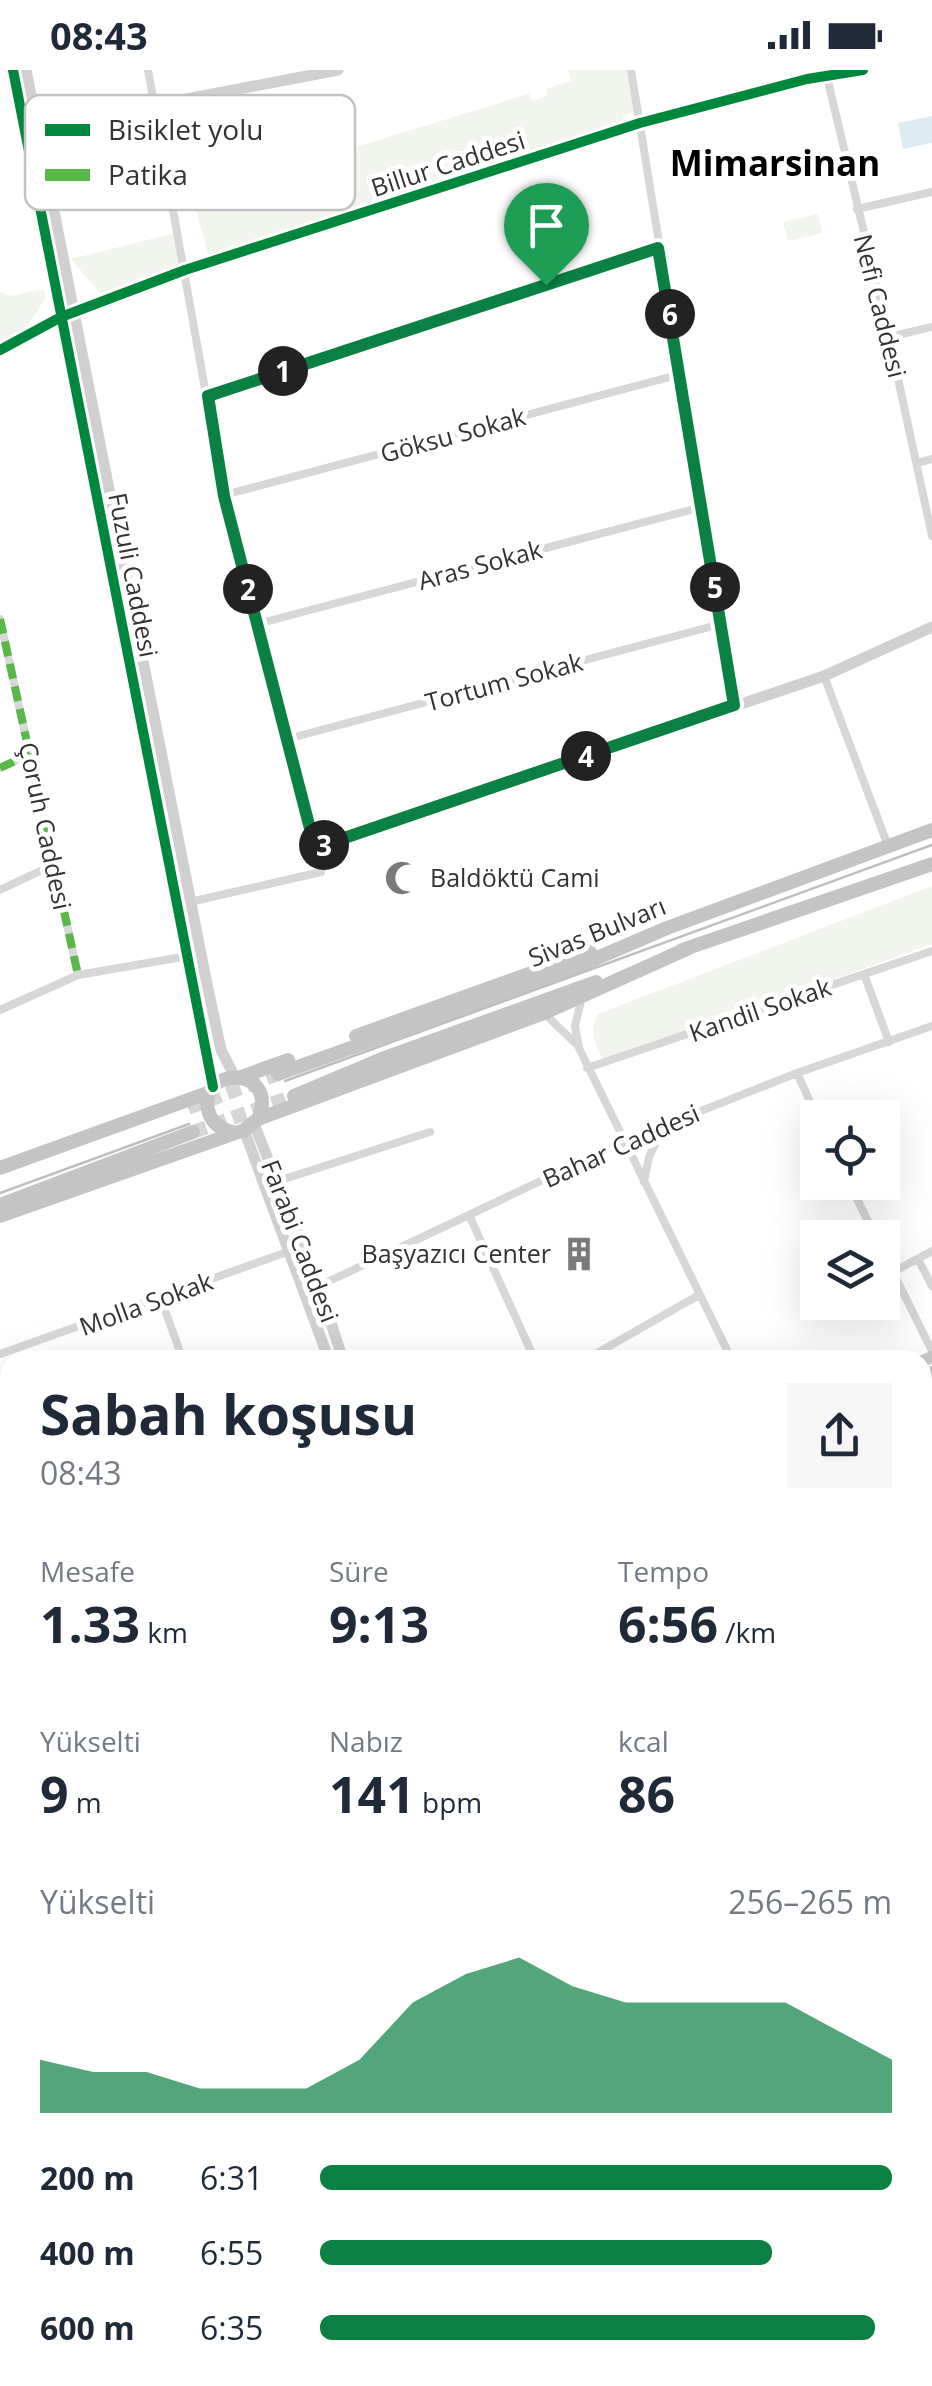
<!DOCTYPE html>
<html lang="tr">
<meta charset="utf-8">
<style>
:root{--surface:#fff;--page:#f6f6f7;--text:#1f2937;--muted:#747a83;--accent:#0b8043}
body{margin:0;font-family:"Open Sans",sans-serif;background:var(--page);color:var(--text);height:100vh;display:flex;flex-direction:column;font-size:38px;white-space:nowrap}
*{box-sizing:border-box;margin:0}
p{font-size:32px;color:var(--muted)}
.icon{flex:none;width:55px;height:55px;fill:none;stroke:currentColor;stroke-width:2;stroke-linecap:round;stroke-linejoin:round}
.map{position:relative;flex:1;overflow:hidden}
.panel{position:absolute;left:0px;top:1280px;width:932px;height:1038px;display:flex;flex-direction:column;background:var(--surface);border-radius:30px 30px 0 0;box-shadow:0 10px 40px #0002}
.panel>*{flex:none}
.fabs{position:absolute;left:800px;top:1030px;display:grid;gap:20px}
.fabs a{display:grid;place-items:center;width:100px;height:100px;border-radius:0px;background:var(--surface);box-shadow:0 10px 40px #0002;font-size:50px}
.pin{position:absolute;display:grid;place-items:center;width:85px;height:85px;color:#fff;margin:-102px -42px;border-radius:50% 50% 50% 0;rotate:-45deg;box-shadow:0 0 10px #0007}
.pin .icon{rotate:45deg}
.km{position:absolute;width:50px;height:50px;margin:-25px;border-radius:50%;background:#222;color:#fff;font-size:28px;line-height:50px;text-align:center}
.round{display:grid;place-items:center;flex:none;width:105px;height:105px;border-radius:0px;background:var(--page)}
.overview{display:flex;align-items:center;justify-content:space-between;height:170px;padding:0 40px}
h1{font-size:55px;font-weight:700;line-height:75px}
.stats{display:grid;grid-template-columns:repeat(3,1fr);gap:15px;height:170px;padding:10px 40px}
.stats div{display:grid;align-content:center}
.stats b{font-size:50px;font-weight:700}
.stats small{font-size:28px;font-weight:400}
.stats p{font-size:28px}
.chart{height:280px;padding:20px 40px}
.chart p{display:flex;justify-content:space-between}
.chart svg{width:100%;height:180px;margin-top:10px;fill:var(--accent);opacity:.7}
ul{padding:0 40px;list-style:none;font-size:32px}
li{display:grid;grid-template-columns:160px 120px 1fr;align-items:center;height:75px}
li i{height:25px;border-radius:12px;background:var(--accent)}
.status{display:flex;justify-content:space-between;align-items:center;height:70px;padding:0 50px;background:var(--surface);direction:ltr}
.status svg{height:28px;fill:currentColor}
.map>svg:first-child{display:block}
.green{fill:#f1f5ed}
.water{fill:#ddebf3}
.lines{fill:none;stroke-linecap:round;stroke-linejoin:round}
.highway-tunnel{stroke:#d6d6d6;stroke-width:14;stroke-dasharray:14 7;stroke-linecap:butt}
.street{stroke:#d7d7d7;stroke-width:8}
.secondary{stroke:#d0d0d0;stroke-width:11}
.primary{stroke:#cacaca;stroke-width:12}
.highway{stroke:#c4c4c4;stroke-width:14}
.tram{stroke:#bebebe;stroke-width:2.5}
.quiet{stroke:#58b947;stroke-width:8;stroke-dasharray:15 8;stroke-linecap:butt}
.cycleway-casing{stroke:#fff;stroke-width:16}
.cycleway{stroke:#00873e;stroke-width:10}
.route-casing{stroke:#fff;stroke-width:20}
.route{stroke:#0b8043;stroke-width:12}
.labels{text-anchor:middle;stroke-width:10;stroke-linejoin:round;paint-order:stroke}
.street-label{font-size:25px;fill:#333;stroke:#fff}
.poi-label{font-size:25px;fill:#333;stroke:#fff;text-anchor:start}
.district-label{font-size:35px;font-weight:bold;fill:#000;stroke:#fff}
.key{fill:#fff;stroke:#c2c2c2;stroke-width:2.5}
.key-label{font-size:28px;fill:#333}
</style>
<div class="status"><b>08:43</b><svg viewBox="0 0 49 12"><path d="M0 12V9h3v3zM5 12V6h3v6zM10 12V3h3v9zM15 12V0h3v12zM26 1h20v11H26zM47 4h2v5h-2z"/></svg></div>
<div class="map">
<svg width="932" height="2316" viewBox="0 0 932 2316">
<rect width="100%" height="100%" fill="#fff"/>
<path class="green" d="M568 0H629L639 41 623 45 626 59 210 193 193 127 529 24 532 31 547 26 546 19 571 11Z
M818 144 822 163 788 171 783 152Z
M175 163 183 200 119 220 100 223 71 189Z
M43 219 46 227 19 269 0 278V222L11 226Z
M932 816V874L604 992C595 974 588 962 598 944Z"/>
<path class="water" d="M932 46V73L903 79 898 53Z"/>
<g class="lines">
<path class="highway-tunnel" d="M188 1038 278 1004
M193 1062 288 1028"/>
<path class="street" d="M148 0 224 425 321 802 190 832
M631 0 734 635
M827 7 889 267 932 466
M857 139 932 122
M889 267 932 257
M208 326 658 178
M917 393 932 389
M224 425 681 304
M0 549 78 905
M257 554 702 437
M824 606 888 776
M287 669 721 554
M0 698 30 684
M0 820 53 795
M864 904 889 972
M582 927 575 956 579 978 732 1290
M0 940 78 905 188 886
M544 943 576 974
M587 998 932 881
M797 1003 818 1049
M278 1111 430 1062
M644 1112 649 1087 664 1055
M849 1112 876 1168
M469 1145 535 1290
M882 1180 932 1281
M918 1189 932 1216
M893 1202 932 1181
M319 1216 625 1071 797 1003 932 956
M161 1229 183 1290
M0 1284 290 1181
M585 1290 699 1225
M0 1389 10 1386
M922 1453 932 1448
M0 1497 10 1493
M922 1592 932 1587
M0 1618 10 1614
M922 1675 932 1694
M927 1714 932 1729
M0 1811 10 1825
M922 1924 932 1921
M922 1981 932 2017
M922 2031 932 2028
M0 2111 10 2110
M922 2188 929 2207
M0 2216 10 2217
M922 2276 932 2306
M0 2305 24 2316
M231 2308 234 2316
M434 2308 437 2316
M541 2308 544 2316
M700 2308 701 2310
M856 2308 860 2316
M244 2316 273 2308"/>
<path class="secondary" d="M13 0 213 1017
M26 0 207 914 221 980 235 1007
M155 35 338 0
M0 280 61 247 185 200 640 53 807 9 863 0
M315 778 824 606 932 557
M254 1054 319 1216 343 1290
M244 1060 329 1290
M922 2210 932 2205
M922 2227 932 2222
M659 2308 662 2316
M678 2308 680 2316
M715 2316 732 2308
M753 2316 770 2308"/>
<path class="primary" d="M922 1291 932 1287
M922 1307 932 1302
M922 1698 932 1695
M922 1715 932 1712
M0 1737 10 1733
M0 1766 10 1761
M0 1939 10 1938
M0 1956H10"/>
<path class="highway" d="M682 880 932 794
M356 966 590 882
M278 1004 569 900 667 858 932 760
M241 1007 288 990
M294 1026 387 987 596 912
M232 1062C222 1059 213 1055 209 1043 193 996 281 994 258 1049
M0 1098 210 1022
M0 1135 193 1062
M0 1146 244 1060 258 1049 544 943 691 877"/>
<path class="tram" d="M285 1011 932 775
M0 1123 189 1054"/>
<path class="quiet" d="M0 549 78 905
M0 698 30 684"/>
<g class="cycleway-casing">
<path id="cycleway" d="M13 0 213 1017
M0 280 61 247 185 200 640 53 807 9 863 0"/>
</g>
<use href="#cycleway" class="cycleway"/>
</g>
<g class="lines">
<g class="route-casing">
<path id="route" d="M658 178 734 635 315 778 224 426 208 326Z"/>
</g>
<use href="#route" class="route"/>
</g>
<defs>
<g id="mosque-bare" transform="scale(2.7)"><path d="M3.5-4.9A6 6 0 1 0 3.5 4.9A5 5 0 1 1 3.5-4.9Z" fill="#7a7a7a" stroke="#fff" stroke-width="2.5" paint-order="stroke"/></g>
<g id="building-bare" transform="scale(2.7)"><path d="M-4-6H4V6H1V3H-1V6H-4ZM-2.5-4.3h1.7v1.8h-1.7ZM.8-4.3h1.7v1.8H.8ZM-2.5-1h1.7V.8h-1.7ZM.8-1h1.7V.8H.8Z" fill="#7a7a7a" stroke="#fff" stroke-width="2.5" paint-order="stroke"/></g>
</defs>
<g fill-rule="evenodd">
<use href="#mosque-bare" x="402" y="808"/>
<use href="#building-bare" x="579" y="1184"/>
</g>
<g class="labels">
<g class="street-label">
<text transform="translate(448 94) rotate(-18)" y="9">Billur Caddesi</text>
<text transform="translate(880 236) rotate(76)" y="9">Nefi Caddesi</text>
<text transform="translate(453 365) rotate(-15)" y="9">Göksu Sokak</text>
<text transform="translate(480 495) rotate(-15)" y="9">Aras Sokak</text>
<text transform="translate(133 505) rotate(79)" y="9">Fuzuli Caddesi</text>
<text transform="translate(504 612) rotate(-15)" y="9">Tortum Sokak</text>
<text transform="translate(45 756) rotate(78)" y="9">Çoruh Caddesi</text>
<text transform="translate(597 862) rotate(-22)" y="9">Sivas Bulvarı</text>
<text transform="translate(760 940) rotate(-19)" y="9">Kandil Sokak</text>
<text transform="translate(621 1076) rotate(-24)" y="9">Bahar Caddesi</text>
<text transform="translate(300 1171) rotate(69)" y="9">Farabi Caddesi</text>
<text transform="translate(146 1234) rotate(-20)" y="9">Molla Sokak</text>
</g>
<g class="poi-label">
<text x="430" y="817">Baldöktü Cami</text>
<text x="551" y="1193" text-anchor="end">Başyazıcı Center</text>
</g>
<g class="district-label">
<text x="775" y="106">Mimarsinan</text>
</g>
</g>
<rect x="25" y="25" width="330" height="115" rx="15" class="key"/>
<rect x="45" y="54" width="45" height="12" fill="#00873e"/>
<rect x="45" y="99" width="45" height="12" fill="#58b947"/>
<g class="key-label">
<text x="108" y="70">Bisiklet yolu</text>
<text x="108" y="115">Patika</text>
</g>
</svg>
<div class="fabs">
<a><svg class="icon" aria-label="locate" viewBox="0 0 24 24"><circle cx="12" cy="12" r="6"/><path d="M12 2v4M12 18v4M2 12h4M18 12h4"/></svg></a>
<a><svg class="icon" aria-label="layers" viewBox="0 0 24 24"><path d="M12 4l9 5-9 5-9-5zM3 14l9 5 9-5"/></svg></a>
</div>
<div class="pin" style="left:546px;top:215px;background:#1e9e55"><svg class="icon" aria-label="arrive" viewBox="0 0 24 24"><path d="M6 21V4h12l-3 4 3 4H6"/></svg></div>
<b class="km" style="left:283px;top:301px">1</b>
<b class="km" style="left:248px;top:519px">2</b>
<b class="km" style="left:324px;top:775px">3</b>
<b class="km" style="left:586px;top:686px">4</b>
<b class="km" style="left:715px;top:517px">5</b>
<b class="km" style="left:670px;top:244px">6</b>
<section class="panel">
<div class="overview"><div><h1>Sabah koşusu</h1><p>08:43</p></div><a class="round"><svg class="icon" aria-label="share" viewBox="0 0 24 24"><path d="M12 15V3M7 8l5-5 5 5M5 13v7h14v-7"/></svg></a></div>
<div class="stats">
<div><p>Mesafe</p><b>1.33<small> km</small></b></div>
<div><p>Süre</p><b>9:13</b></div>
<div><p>Tempo</p><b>6:56<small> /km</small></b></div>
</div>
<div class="stats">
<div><p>Yükselti</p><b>9<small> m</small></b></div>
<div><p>Nabız</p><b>141<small> bpm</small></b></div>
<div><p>kcal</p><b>86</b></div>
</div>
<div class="chart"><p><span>Yükselti</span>256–265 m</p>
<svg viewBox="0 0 160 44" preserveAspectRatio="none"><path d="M0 44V31L10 34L20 34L30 38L40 38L50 38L60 31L70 17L80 10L90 6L100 13L110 17L120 17L130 17L140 17L150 24L160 31V44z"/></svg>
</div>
<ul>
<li><b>200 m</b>6:31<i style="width:100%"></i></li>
<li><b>400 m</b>6:55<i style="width:79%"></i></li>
<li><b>600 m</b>6:35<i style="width:97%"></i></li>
</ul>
</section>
</div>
